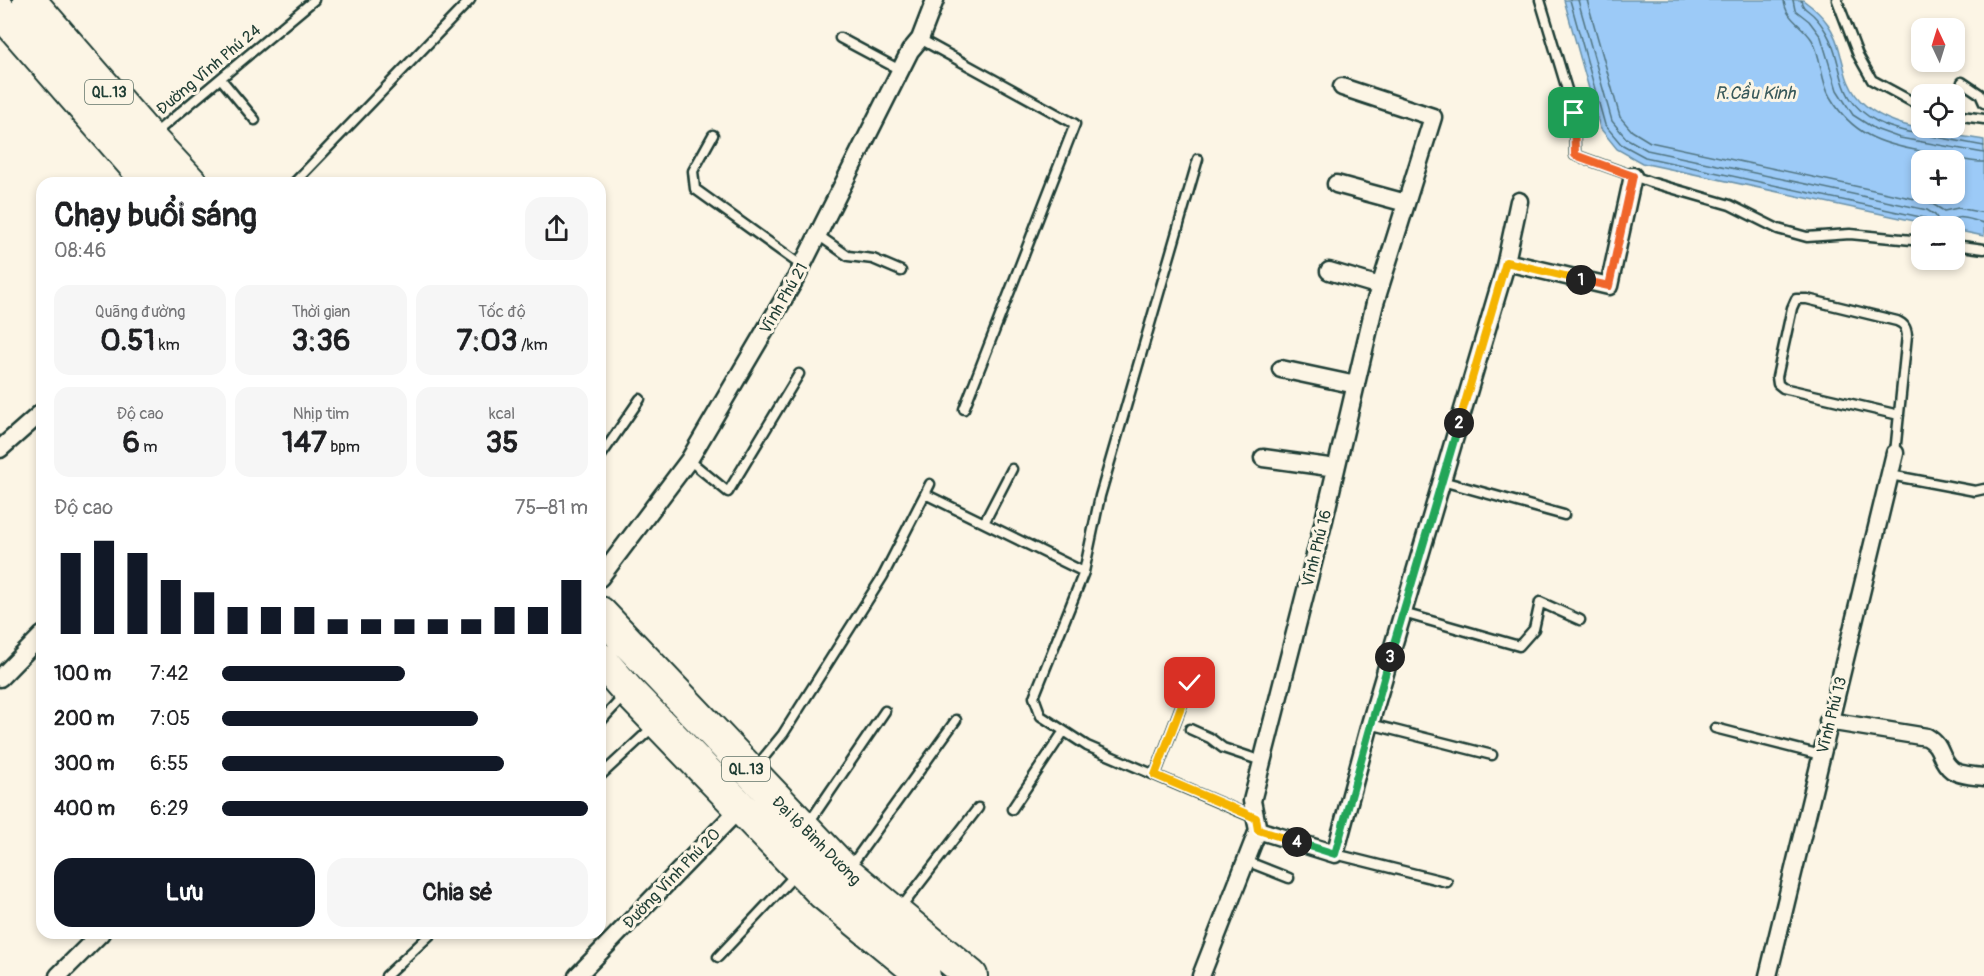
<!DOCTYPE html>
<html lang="vi">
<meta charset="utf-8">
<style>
:root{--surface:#fff;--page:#f6f6f6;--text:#202124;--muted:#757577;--accent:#111827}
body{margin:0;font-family:Pangolin,sans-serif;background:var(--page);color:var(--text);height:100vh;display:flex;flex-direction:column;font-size:22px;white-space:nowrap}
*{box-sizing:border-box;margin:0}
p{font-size:20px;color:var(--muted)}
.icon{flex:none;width:33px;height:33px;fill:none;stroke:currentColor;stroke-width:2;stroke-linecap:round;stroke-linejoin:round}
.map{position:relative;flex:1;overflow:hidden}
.panel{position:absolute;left:36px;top:177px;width:570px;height:762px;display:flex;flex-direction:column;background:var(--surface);border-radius:18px;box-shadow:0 3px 9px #0003}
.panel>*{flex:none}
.needle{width:39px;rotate:356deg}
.controls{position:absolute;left:1911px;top:18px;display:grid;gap:12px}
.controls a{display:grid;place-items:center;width:54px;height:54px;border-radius:12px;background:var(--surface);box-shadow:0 3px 9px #0003;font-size:30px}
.pin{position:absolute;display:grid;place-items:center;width:51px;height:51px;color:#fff;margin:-26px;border-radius:12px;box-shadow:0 3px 9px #0006}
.km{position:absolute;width:30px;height:30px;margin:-15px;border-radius:50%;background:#222;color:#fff;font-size:16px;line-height:30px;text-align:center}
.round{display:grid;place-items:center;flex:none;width:63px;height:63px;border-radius:18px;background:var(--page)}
.headline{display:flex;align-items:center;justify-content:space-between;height:102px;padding:0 18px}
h1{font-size:33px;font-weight:700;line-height:45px}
.figures{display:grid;grid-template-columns:repeat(3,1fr);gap:9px;height:102px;padding:6px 18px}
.figures div{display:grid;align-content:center;border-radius:15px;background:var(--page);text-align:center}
.figures b{font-size:30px;font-weight:700}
.figures small{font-size:16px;font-weight:400}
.figures p{font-size:16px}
.chart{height:168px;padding:12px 18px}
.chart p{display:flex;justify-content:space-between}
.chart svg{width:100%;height:108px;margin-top:6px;stroke:var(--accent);stroke-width:6}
.button{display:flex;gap:12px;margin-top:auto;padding:12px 18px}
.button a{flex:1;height:69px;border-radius:18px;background:var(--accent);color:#fff;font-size:24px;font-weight:700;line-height:69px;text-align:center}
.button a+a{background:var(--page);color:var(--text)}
ul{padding:0 18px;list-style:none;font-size:20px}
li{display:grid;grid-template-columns:96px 72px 1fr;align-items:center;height:45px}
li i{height:15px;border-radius:8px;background:var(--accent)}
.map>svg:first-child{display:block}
.water{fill:#9ccaf7;stroke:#6a92a9;stroke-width:1.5;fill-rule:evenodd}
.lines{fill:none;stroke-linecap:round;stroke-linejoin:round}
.shore{stroke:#517582;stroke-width:1.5}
.lane-casing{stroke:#1f3d34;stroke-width:13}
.street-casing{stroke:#1f3d34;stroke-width:21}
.highway-casing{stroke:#1f3d34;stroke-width:36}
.lane{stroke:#fcf5e5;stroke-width:8}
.street{stroke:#fcf5e5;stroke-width:16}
.highway{stroke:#fcf5e5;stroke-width:32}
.split-1-casing{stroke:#fff;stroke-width:12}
.split-2-casing{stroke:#fff;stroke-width:12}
.split-3-casing{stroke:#fff;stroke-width:12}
.split-4-casing{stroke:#fff;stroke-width:12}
.split-5-casing{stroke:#fff;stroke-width:12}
.split-1{stroke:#f0652b;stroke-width:8}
.split-2{stroke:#f5b400;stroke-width:8}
.split-3{stroke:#22a559;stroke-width:8}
.split-4{stroke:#22a559;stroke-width:8}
.split-5{stroke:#f5b400;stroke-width:8}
.labels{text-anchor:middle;stroke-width:6;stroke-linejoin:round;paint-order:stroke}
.shield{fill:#fcf5e5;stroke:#617469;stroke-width:1.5}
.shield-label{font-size:15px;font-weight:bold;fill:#1f3d34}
.street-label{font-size:16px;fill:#1f3d34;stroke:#fcf5e5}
.water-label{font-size:18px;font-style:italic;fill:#38595b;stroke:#fcf5e5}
</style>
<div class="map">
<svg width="1984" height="976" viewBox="0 0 1984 976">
<rect width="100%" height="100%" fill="#fcf5e5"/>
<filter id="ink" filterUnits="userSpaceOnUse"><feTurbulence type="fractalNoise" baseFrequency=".0167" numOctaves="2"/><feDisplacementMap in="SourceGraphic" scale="12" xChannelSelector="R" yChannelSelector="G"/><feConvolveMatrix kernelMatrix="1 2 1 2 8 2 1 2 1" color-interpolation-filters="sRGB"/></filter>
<g filter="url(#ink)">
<path class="water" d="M1564 0H1803C1825 16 1835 30 1841 56 1844 65 1845 75 1849 83 1867 129 1942 132 1984 140V236L1955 230 1954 226H1938L1642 163 1617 149 1600 128ZM1922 160H1954V194H1922Z"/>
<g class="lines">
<path class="shore" d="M1570 0 1605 125 1621 144 1645 157 1925 218 1930 221 1931 226
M1578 0 1612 121 1626 138 1647 150 1927 210 1935 215 1941 225C1959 213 1964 218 1984 223
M1587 0 1620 117 1632 131 1650 142 1929 202 1944 211 1958 208 1984 213
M1784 0C1785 19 1803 25 1812 40 1822 57 1820 80 1830 97 1852 134 1880 144 1921 151 1942 154 1963 162 1984 162
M1793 0 1795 10 1809 21 1821 37 1837 90 1853 115 1875 129 1900 138 1984 153
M1801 0C1802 9 1809 10 1815 17 1819 21 1823 27 1826 32 1847 67 1832 98 1878 122 1886 126 1896 129 1904 131 1913 134 1924 132 1931 136L1984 146"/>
<g class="lane-casing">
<path id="lane" d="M1540 0 1574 113 1575 155 1650 182 1730 205 1778 229 1807 237 1850 234 1922 241
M1837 0 1858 55 1872 80 1922 107
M840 38 900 70
M920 39 1075 124 964 409
M221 79 255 120
M1962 82 1980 94 1984 103
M1954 115 1984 119
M154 134 314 0
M713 135 693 171 695 189 802 266
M294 183 470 0
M818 235 848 256 873 259 901 271
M1954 245 1984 249
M1895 453 1907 335C1906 327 1904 324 1897 321L1807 299H1796L1792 308 1777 377 1778 384 1783 388 1899 415
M600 457 640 399
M689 460 728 492 799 374
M1890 475 1975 491 1984 489
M1442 481 1564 515
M925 494 930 484
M984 523 1012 469
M1084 572 1034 697 1041 716 1087 746 1255 818
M1403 613 1519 646 1534 629 1540 602 1580 620
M600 722 624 696
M1370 724 1492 755
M1715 728 1821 755
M1190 729 1210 738 1223 748 1262 761
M756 767 783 734 883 576 925 494 1084 572 1100 496 1198 159
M1155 775 1190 683
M600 776 654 726
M1012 809 1064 731
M808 824 885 711
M1335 854 1447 882
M1246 861 1289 878
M850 867 956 720
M900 909 978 808
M718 957 796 874
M386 976 432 933"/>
</g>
<g class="street-casing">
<path id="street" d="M1336 184 1406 203
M1506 262 1609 286 1633 176
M1329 271 1380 286
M1281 369 1356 385
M0 449 42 412
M1263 458 1336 468
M600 578 689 460 796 278 910 51 920 39 935 0
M0 678 42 635
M1828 721 1927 737C1944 747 1938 759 1952 770 1959 775 1975 776 1984 777
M1258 830 1335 854 1370 724 1504 271 1519 201
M58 976 101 933
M577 976 741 807
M1201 976 1258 830 1252 801 1324 520 1375 303 1433 117 1342 87
M1768 976 1895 453"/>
</g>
<g class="highway-casing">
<path id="highway" d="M29 0 149 138 191 183
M0 11 150 183
M600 613 846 872 971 976
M600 659 628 691 823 893 924 976"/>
</g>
<use href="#lane" class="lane"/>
<use href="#street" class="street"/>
<use href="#highway" class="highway"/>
</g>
</g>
<g class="lines" filter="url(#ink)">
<g class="split-1-casing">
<path id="split-1" d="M1574 113 1575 155 1633 176 1609 286 1581 280"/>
</g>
<g class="split-2-casing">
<path id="split-2" d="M1459 423 1506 262 1581 280"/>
</g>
<g class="split-3-casing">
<path id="split-3" d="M1390 657 1459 423"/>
</g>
<g class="split-4-casing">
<path id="split-4" d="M1297 842 1335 854 1390 657"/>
</g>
<g class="split-5-casing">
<path id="split-5" d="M1190 683 1155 775 1256 818 1258 830 1297 842"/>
</g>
<use href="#split-1" class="split-1"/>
<use href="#split-2" class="split-2"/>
<use href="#split-3" class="split-3"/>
<use href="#split-4" class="split-4"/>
<use href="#split-5" class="split-5"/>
</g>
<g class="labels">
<g class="shield">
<rect x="85" y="80" width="48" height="24" rx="4.5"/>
<rect x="722" y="757" width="48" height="24" rx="4.5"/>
</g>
<g class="shield-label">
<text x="109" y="97">QL.13</text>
<text x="746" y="774">QL.13</text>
</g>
<g class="street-label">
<text transform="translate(208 69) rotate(-40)" y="6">Đường Vĩnh Phú 24</text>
<text transform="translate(783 298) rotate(-60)" y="6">Vĩnh Phú 21</text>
<text transform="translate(1316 548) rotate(-76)" y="6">Vĩnh Phú 16</text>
<text transform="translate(1831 715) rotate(-76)" y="6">Vĩnh Phú 13</text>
<text transform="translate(817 840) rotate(45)" y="6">Đại lộ Bình Dương</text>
<text transform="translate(671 878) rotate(-46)" y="6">Đường Vĩnh Phú 20</text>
</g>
<g class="water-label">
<text x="1755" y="99">R.Cầu Kinh</text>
</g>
</g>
</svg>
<div class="controls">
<a><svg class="needle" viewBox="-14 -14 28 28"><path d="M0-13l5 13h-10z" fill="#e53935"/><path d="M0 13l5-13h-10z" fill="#757577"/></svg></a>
<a><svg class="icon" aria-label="locate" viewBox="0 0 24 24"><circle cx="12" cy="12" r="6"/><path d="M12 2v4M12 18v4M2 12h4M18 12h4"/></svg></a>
<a>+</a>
<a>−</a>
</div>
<div class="pin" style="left:1574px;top:113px;background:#1e9e55"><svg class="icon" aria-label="arrive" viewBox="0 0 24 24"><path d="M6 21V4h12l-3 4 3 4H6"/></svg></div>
<div class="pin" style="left:1190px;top:683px;background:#d93025"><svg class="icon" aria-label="check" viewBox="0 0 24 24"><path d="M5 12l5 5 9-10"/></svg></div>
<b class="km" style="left:1581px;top:280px">1</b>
<b class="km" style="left:1459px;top:423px">2</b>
<b class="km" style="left:1390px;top:657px">3</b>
<b class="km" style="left:1297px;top:842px">4</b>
<section class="panel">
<div class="headline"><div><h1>Chạy buổi sáng</h1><p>08:46</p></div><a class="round"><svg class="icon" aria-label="share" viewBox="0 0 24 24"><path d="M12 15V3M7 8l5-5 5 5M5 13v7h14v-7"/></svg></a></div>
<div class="figures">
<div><p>Quãng đường</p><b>0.51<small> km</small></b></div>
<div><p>Thời gian</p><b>3:36</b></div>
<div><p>Tốc độ</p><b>7:03<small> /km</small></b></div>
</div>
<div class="figures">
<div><p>Độ cao</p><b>6<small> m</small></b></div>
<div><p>Nhịp tim</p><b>147<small> bpm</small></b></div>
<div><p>kcal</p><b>35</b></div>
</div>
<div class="chart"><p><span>Độ cao</span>75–81 m</p>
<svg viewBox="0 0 160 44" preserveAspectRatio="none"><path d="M5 44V11M15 44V6M25 44V11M35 44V22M45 44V27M55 44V33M65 44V33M75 44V33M85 44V38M95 44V38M105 44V38M115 44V38M125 44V38M135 44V33M145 44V33M155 44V22"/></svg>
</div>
<ul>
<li><b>100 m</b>7:42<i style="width:50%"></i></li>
<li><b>200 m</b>7:05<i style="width:70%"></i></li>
<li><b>300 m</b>6:55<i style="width:77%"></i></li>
<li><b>400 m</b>6:29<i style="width:100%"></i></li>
</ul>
<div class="button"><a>Lưu</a><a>Chia sẻ</a></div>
</section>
</div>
